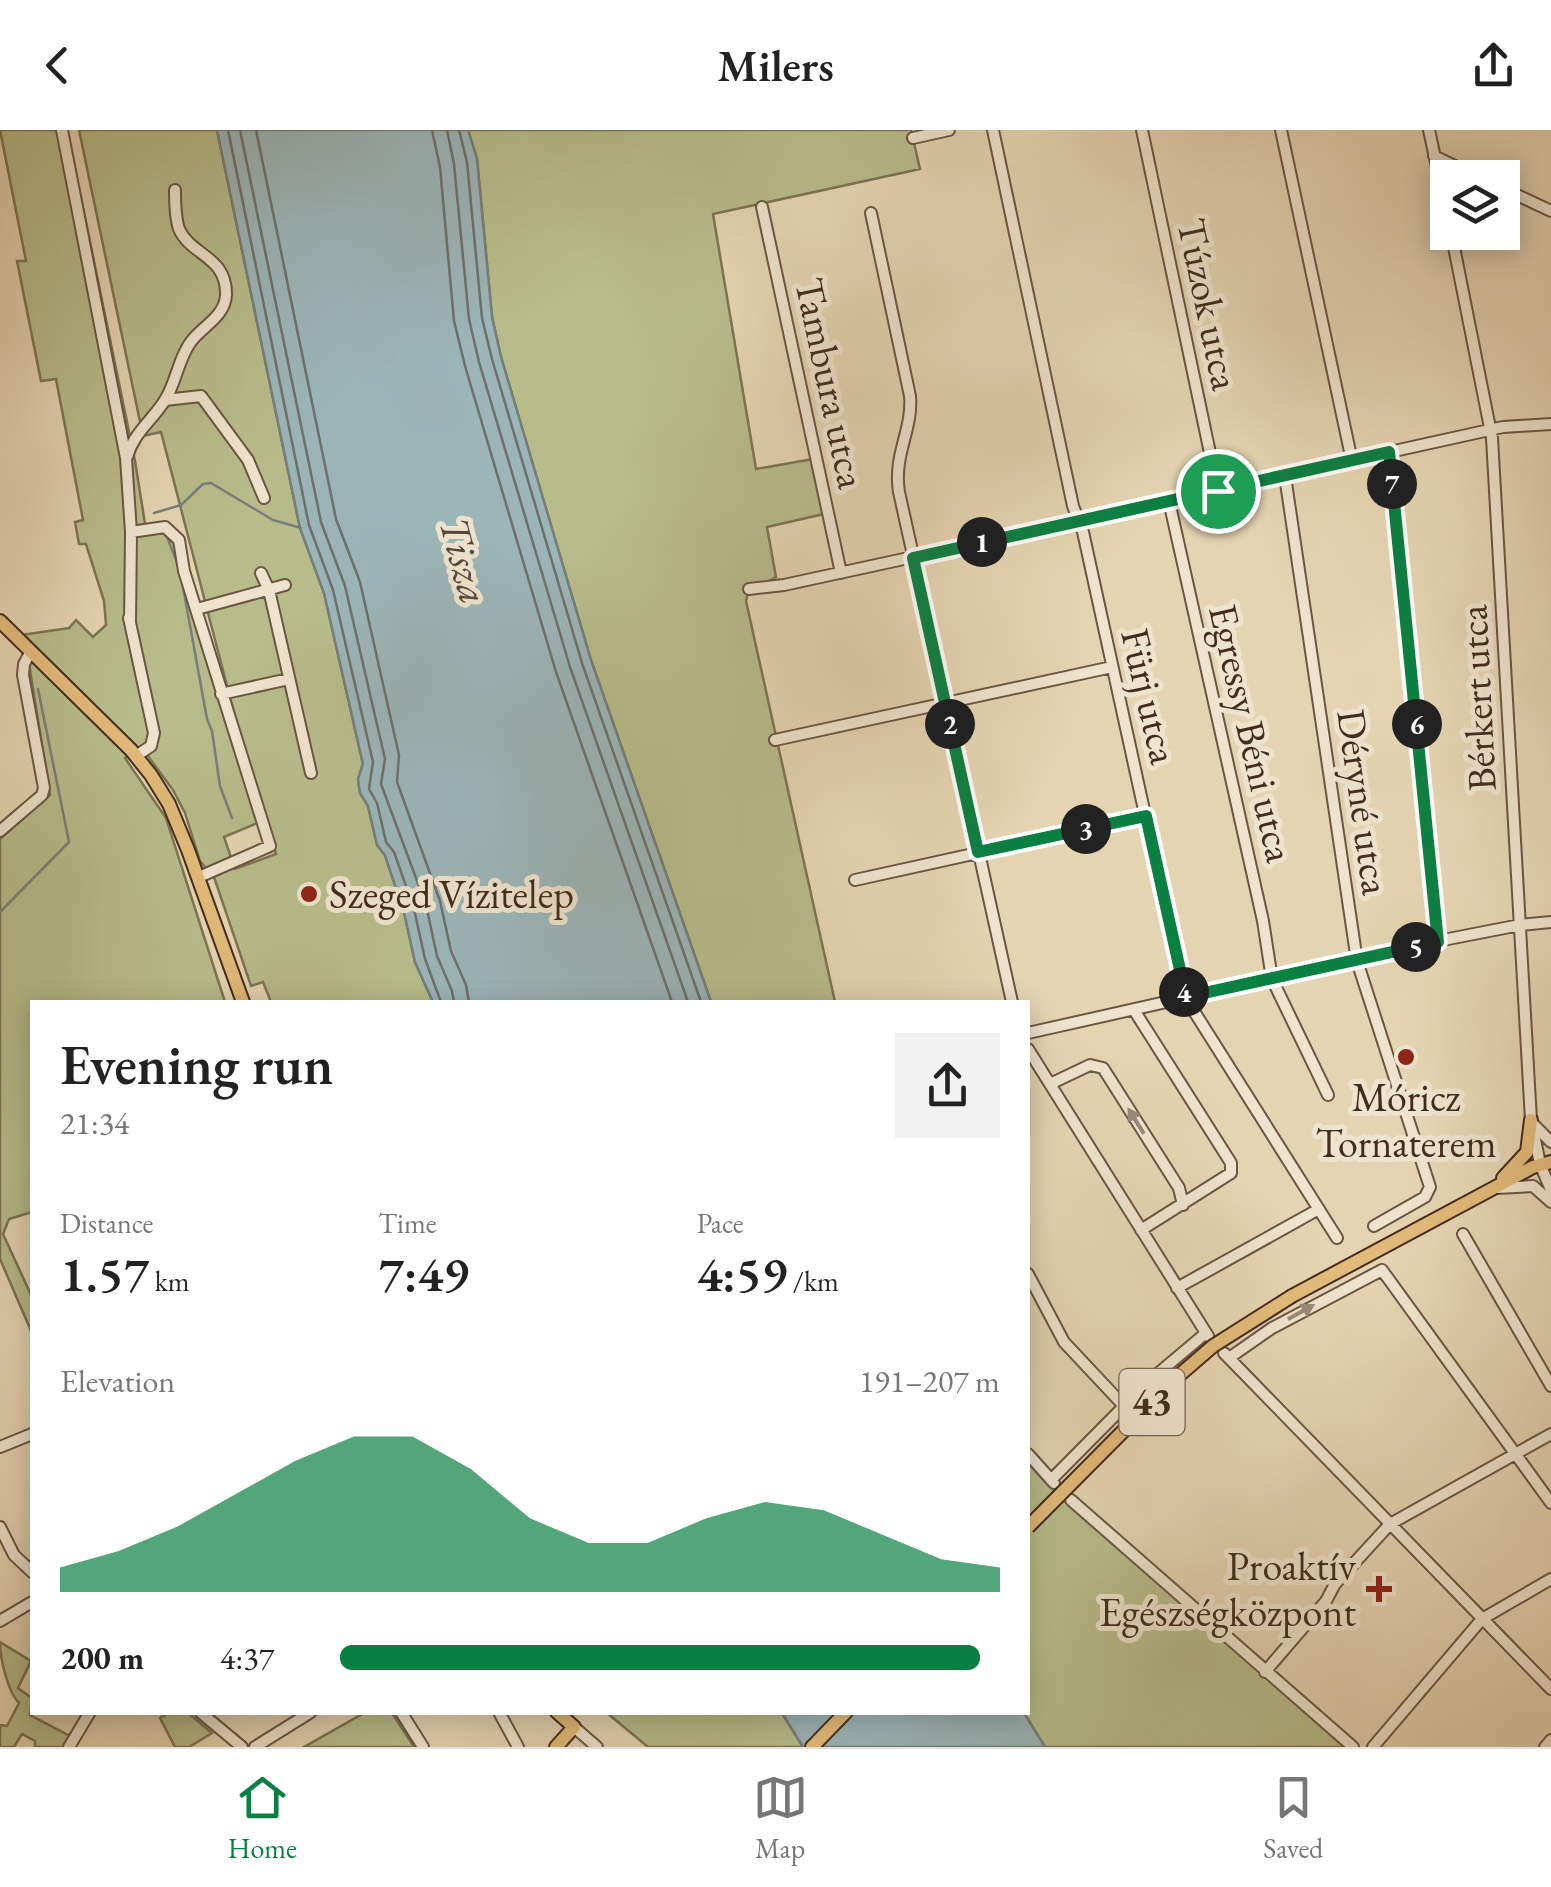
<!DOCTYPE html>
<meta charset="utf-8">
<style>
:root{--surface:#fff;--page:#f2f2f2;--text:#222;--muted:#767676;--line:#e0e0e0;--accent:#0b8043}
body{margin:0;font-family:"EB Garamond",serif;background:var(--page);color:var(--text);height:100vh;display:flex;flex-direction:column;font-size:38px;white-space:nowrap}
*{box-sizing:border-box;margin:0}
p{font-size:32px;color:var(--muted)}
.icon{flex:none;width:55px;height:55px;fill:none;stroke:currentColor;stroke-width:2;stroke-linecap:round;stroke-linejoin:round}
.map{position:relative;flex:1;overflow:hidden}
.panel{position:absolute;left:30px;top:870px;width:1000px;height:715px;display:flex;flex-direction:column;background:var(--surface);border-radius:0px;box-shadow:0 5px 25px #0003}
.panel>*{flex:none}
.fabs{position:absolute;left:1430px;top:30px;display:grid;gap:20px}
.fabs a{display:grid;place-items:center;width:90px;height:90px;border-radius:0px;background:var(--surface);box-shadow:0 5px 25px #0003;font-size:50px}
.pin{position:absolute;display:grid;place-items:center;width:85px;height:85px;color:#fff;margin:-42px;border:5px solid #fff;border-radius:50%;box-shadow:0 2px 10px #0007}
.km{position:absolute;width:50px;height:50px;margin:-25px;border-radius:50%;background:#222;color:#fff;font-size:28px;line-height:50px;text-align:center}
.round{display:grid;place-items:center;flex:none;width:105px;height:105px;border-radius:0px;background:var(--page)}
.head{display:flex;align-items:center;justify-content:space-between;height:170px;padding:0 30px}
h1{font-size:55px;font-weight:600;line-height:75px}
.figures{display:grid;grid-template-columns:repeat(3,1fr);gap:15px;height:170px;padding:10px 30px}
.figures div{display:grid;align-content:center}
.figures b{font-size:50px;font-weight:600}
.figures small{font-size:28px;font-weight:400}
.figures p{font-size:28px}
.chart{height:280px;padding:20px 30px}
.chart p{display:flex;justify-content:space-between}
.chart svg{width:100%;height:180px;margin-top:10px;fill:var(--accent);opacity:.7}
ul{padding:0 30px;list-style:none;font-size:32px}
li{display:grid;grid-template-columns:160px 120px 1fr;align-items:center;height:75px}
li i{height:25px;border-radius:12px;background:var(--accent)}
header{display:flex;justify-content:space-between;align-items:center;height:130px;padding:0 30px;background:var(--surface);font-size:45px;font-weight:600}
.menu{display:flex;justify-content:space-around;align-items:center;height:140px;border-top:2px solid var(--line);background:var(--surface);font-size:28px;color:var(--muted)}
.menu a{display:grid;justify-items:center;gap:5px}
.menu .on{color:var(--accent)}
.map>svg:first-child{display:block}
.green{fill:#b7bc8a;stroke:#7c7454;stroke-width:2.5}
.water{fill:#9bb5b8;stroke:#777e7a;stroke-width:2.5}
.lines{fill:none;stroke-linecap:round;stroke-linejoin:round}
.shore{stroke:#6e706b;stroke-width:2.5}
.stream{stroke:#777e7a;stroke-width:2.5}
.minor-casing{stroke:#6b5643;stroke-width:14}
.major-casing{stroke:#422c1e;stroke-width:16}
.minor{stroke:#eee3cd;stroke-width:10}
.major{stroke:#e2ba79;stroke-width:12}
.major-bridge-casing{stroke:#422c1e;stroke-width:16;stroke-linecap:butt}
.major-bridge{stroke:#e2ba79;stroke-width:12}
.oneway{fill:#988876}
.route-casing{stroke:#fff;stroke-width:20}
.route{stroke:#0b8043;stroke-width:12}
.poi-dot{fill:#8f2418;stroke:#eee3cd;stroke-width:4}
.labels{text-anchor:middle;stroke-width:10;stroke-linejoin:round;paint-order:stroke}
.shield{fill:#eee3cd;stroke:#766352;stroke-width:2.5}
.shield-label{font-size:38px;font-weight:bold;fill:#422c1e}
.street-label{font-size:40px;fill:#422c1e;stroke:#eee3cd}
.poi-label{font-size:40px;fill:#422c1e;stroke:#eee3cd;text-anchor:start}
.water-label{font-size:42px;font-style:italic;fill:#54473d;stroke:#eee3cd}
</style>
<header><svg class="icon" aria-label="back" viewBox="0 0 24 24"><path d="M15 5l-7 7 7 7"/></svg>Milers<svg class="icon" aria-label="share" viewBox="0 0 24 24"><path d="M12 15V3M7 8l5-5 5 5M5 13v7h14v-7"/></svg></header>
<div class="map">
<svg width="1551" height="1617" viewBox="0 0 1551 1617">
<rect width="100%" height="100%" fill="#e5d4b2"/>
<filter id="stains"><feTurbulence type="fractalNoise" baseFrequency=".002" numOctaves="4"/><feColorMatrix values="0 0 0 0 .2 0 0 0 0 .09 0 0 0 0 .02 0 0 0 .5 -.17"/></filter>
<radialGradient id="worn" r=".72"><stop offset=".6" stop-color="#630" stop-opacity="0"/><stop offset="1" stop-color="#630" stop-opacity=".3"/></radialGradient>
<path class="green" d="M0 0H67L135 331 146 400H164L175 409 260 692 224 707 235 739 276 724 246 629 161 302 143 306 79 0H217L300 398 324 463 363 634 358 649 360 663 368 676 377 715 385 725 404 782 415 832 433 872H271L263 852 251 856 214 747 200 731 185 683 173 660 142 618 125 628 166 688 225 872H32V1082L9 1089 3 1104 32 1167V1203L0 1129V709L50 665 30 540 21 505 69 498 76 490 93 507 106 495 104 471 86 414H79L75 392 83 390 56 249 41 251 17 131H26Z
M468 0H911L920 39 713 84 756 339 813 329 824 384 767 397 776 447 748 463 746 471 835 872H711L591 530 501 227 492 187 477 29Z
M1028 1330 1073 1379 1347 1617H1045L1024 1583 1028 1582Z
M0 1512 31 1531 18 1558 32 1568 30 1585 70 1606 64 1617H35V1611L22 1604 14 1617H0V1595L7 1596 19 1573C8 1562 0 1529 0 1512Z
M168 1583H188L212 1603 189 1617H175L160 1588Z
M364 1583H392L414 1617H304Z
M607 1583H782L803 1617H648Z"/>
<path class="water" d="M217 0H468L477 29 492 187 501 227 591 530 711 872H433L415 832 404 782 385 725 377 715 368 676 360 663 358 649 363 634 324 463 300 398Z
M782 1583H1024L1045 1617H803Z"/>
<g class="lines">
<path class="shore" d="M228 0 309 395 333 460 373 632 369 659 377 673 386 712 394 722 414 779 425 829 441 872
M240 0 321 392 345 456 385 629 381 654 426 775 437 826 452 861 454 872
M256 0 336 389 360 452 399 625 397 652 440 771 451 821 466 855 469 872
M432 0 440 37 454 191 465 236 556 542 672 872
M447 0 454 34 469 189 479 232 570 537 688 872
M459 0 467 32 482 188 492 229 582 533 701 872"/>
<path class="stream" d="M154 383 181 375 203 354 211 353 273 390 301 398
M166 404 179 438
M181 446 207 589 212 601 220 656 232 688
M0 782 69 712 38 559"/>
<g class="minor-casing">
<path id="minor" d="M62 0 126 328 131 402 130 493
M993 0 1073 376 1083 402 1185 867 1337 1108
M1142 0 1218 361
M1281 0 1352 331
M1429 0 1448 88
M913 8 949 0
M1434 26 1480 48
M1502 58 1551 81
M762 77 841 443
M871 83 910 266C913 300 893 324 899 362L1012 872
M1451 102 1492 308 1531 990 1540 1034 1551 1060
M165 270 201 266 248 330 264 368
M1389 322 1438 811
M127 327C134 302 152 291 165 270 176 253 178 230 190 213 201 197 225 187 226 165 227 126 191 126 179 99 175 87 175 73 175 60
M1285 346 1357 831 1430 1057 1425 1067 1374 1096
M1169 371 1263 791 1272 849 1328 965
M131 402 165 397 179 410 184 441 270 716 199 747
M261 443 269 460 311 643
M749 459 784 455 913 427 1503 297 1551 294
M197 479 285 455
M129 488 154 603 151 616 136 626
M221 564 289 549
M775 610 1112 537
M0 701 42 665 44 658 23 545 24 534 31 521
M855 750 1146 686
M1134 880 1231 1033V1043L1141 1100
M1028 903 1438 811 1520 795 1551 792
M1028 919 1208 1206
M1050 954 1090 935 1103 938 1179 1058 1183 1075
M1534 995 1551 1012
M1497 1058 1533 1056 1551 1072
M1463 1104 1551 1256
M1028 1144 1064 1212 1124 1276
M1177 1158 1319 1079
M1224 1223 1551 1559
M1229 1228 1272 1198 1382 1140 1551 1373
M0 1317 32 1304
M1028 1324 1054 1353
M1051 1350 1149 1251 1206 1203
M1071 1370 1353 1617
M0 1397 14 1425 32 1442
M0 1491 32 1472
M1265 1542 1326 1471 1335 1454 1390 1394 1551 1304
M200 1582 242 1617
M401 1582 423 1617
M499 1582 518 1617
M574 1597 597 1617
M69 1617 90 1582
M255 1617 311 1582
M1373 1617 1482 1489 1551 1449
M1545 1617 1551 1610"/>
</g>
<g class="major-casing">
<path id="major" d="M0 491 131 620 151 645 169 674 188 720 243 872
M1503 1048 1527 1022 1531 990
M1292 1166 1533 1037 1551 1032
M556 1617 574 1597 557 1582
M812 1617 846 1582"/>
</g>
<use href="#minor" class="minor"/>
<use href="#major" class="major"/>
<g class="major-bridge-casing">
<path id="major-bridge" d="M1028 1397 1176 1248 1213 1216 1292 1166"/>
</g>
<use href="#major-bridge" class="major-bridge"/>
</g>
<defs><path id="oneway-solid" d="M-6-.8H1V-3.2L6.5 0L1 3.2V.8H-6Z" transform="scale(2.5)"/></defs>
<g class="oneway">
<use href="#oneway-solid" transform="translate(1136 991) rotate(-122)"/>
<use href="#oneway-solid" transform="translate(1301 1182) rotate(-29)"/>
</g>
<g class="lines">
<g class="route-casing">
<path id="route" d="M1389 322 1438 812 1186 867 1146 686 978 722 913 428Z"/>
</g>
<use href="#route" class="route"/>
</g>
<g class="poi-dot">
<circle cx="309" cy="764" r="10"/>
<circle cx="1406" cy="927" r="10"/>
<path d="M1374 1444h10v10h10v10h-10v10h-10v-10h-10v-10h10z"/>
</g>
<g class="labels">
<rect class="shield" x="1119.5" y="1239" width="65" height="66" rx="8"/>
<g class="shield-label">
<text x="1152" y="1285">43</text>
</g>
<g class="street-label">
<text transform="translate(1209 174) rotate(78)" y="14">Túzok utca</text>
<text transform="translate(831 253) rotate(78)" y="14">Tambura utca</text>
<text transform="translate(1150 566) rotate(77)" y="14">Fürj utca</text>
<text transform="translate(1477 568) rotate(-93)" y="14">Bérkert utca</text>
<text transform="translate(1252 603) rotate(77)" y="14">Egressy Béni utca</text>
<text transform="translate(1364 672) rotate(82)" y="14">Déryné utca</text>
</g>
<g class="poi-label">
<text x="329" y="778">Szeged Vízitelep</text>
<text x="1406" y="981" text-anchor="middle">Móricz<tspan x="1406" dy="46">Tornaterem</tspan></text>
<text x="1356" y="1450" text-anchor="end">Proaktív<tspan x="1356" dy="46">Egészségközpont</tspan></text>
</g>
<g class="water-label">
<text transform="translate(465 430) rotate(75)" y="15">Tisza</text>
</g>
</g>
<rect width="100%" height="100%" filter="url(#stains)"/>
<rect width="100%" height="100%" fill="url(#worn)"/>
</svg>
<div class="fabs">
<a><svg class="icon" aria-label="layers" viewBox="0 0 24 24"><path d="M12 4l9 5-9 5-9-5zM3 14l9 5 9-5"/></svg></a>
</div>
<div class="pin" style="left:1218px;top:361px;background:#1e9e55"><svg class="icon" aria-label="arrive" viewBox="0 0 24 24"><path d="M6 21V4h12l-3 4 3 4H6"/></svg></div>
<b class="km" style="left:982px;top:412px">1</b>
<b class="km" style="left:950px;top:594px">2</b>
<b class="km" style="left:1086px;top:699px">3</b>
<b class="km" style="left:1184px;top:862px">4</b>
<b class="km" style="left:1416px;top:817px">5</b>
<b class="km" style="left:1417px;top:594px">6</b>
<b class="km" style="left:1392px;top:354px">7</b>
<section class="panel">
<div class="head"><div><h1>Evening run</h1><p>21:34</p></div><a class="round"><svg class="icon" aria-label="share" viewBox="0 0 24 24"><path d="M12 15V3M7 8l5-5 5 5M5 13v7h14v-7"/></svg></a></div>
<div class="figures">
<div><p>Distance</p><b>1.57<small> km</small></b></div>
<div><p>Time</p><b>7:49</b></div>
<div><p>Pace</p><b>4:59<small> /km</small></b></div>
</div>
<div class="chart"><p><span>Elevation</span>191–207 m</p>
<svg viewBox="0 0 160 44" preserveAspectRatio="none"><path d="M0 44V38L10 34L20 28L30 20L40 12L50 6L60 6L70 14L80 26L90 32L100 32L110 26L120 22L130 24L140 30L150 36L160 38V44z"/></svg>
</div>
<ul>
<li><b>200 m</b>4:37<i style="width:97%"></i></li>
</ul>
</section>
</div>
<nav class="menu">
<a class="on"><svg class="icon" aria-label="home" viewBox="0 0 24 24"><path d="M3 11l9-7 9 7M6 9v11h12V9"/></svg>Home</a>
<a><svg class="icon" aria-label="map" viewBox="0 0 24 24"><path d="M3 6l6-2 6 2 6-2v14l-6 2-6-2-6 2zM9 4v14M15 6v14"/></svg>Map</a>
<a><svg class="icon" aria-label="saved" viewBox="0 0 24 24"><path d="M7 4h10v16l-5-4-5 4z"/></svg>Saved</a>
</nav>
